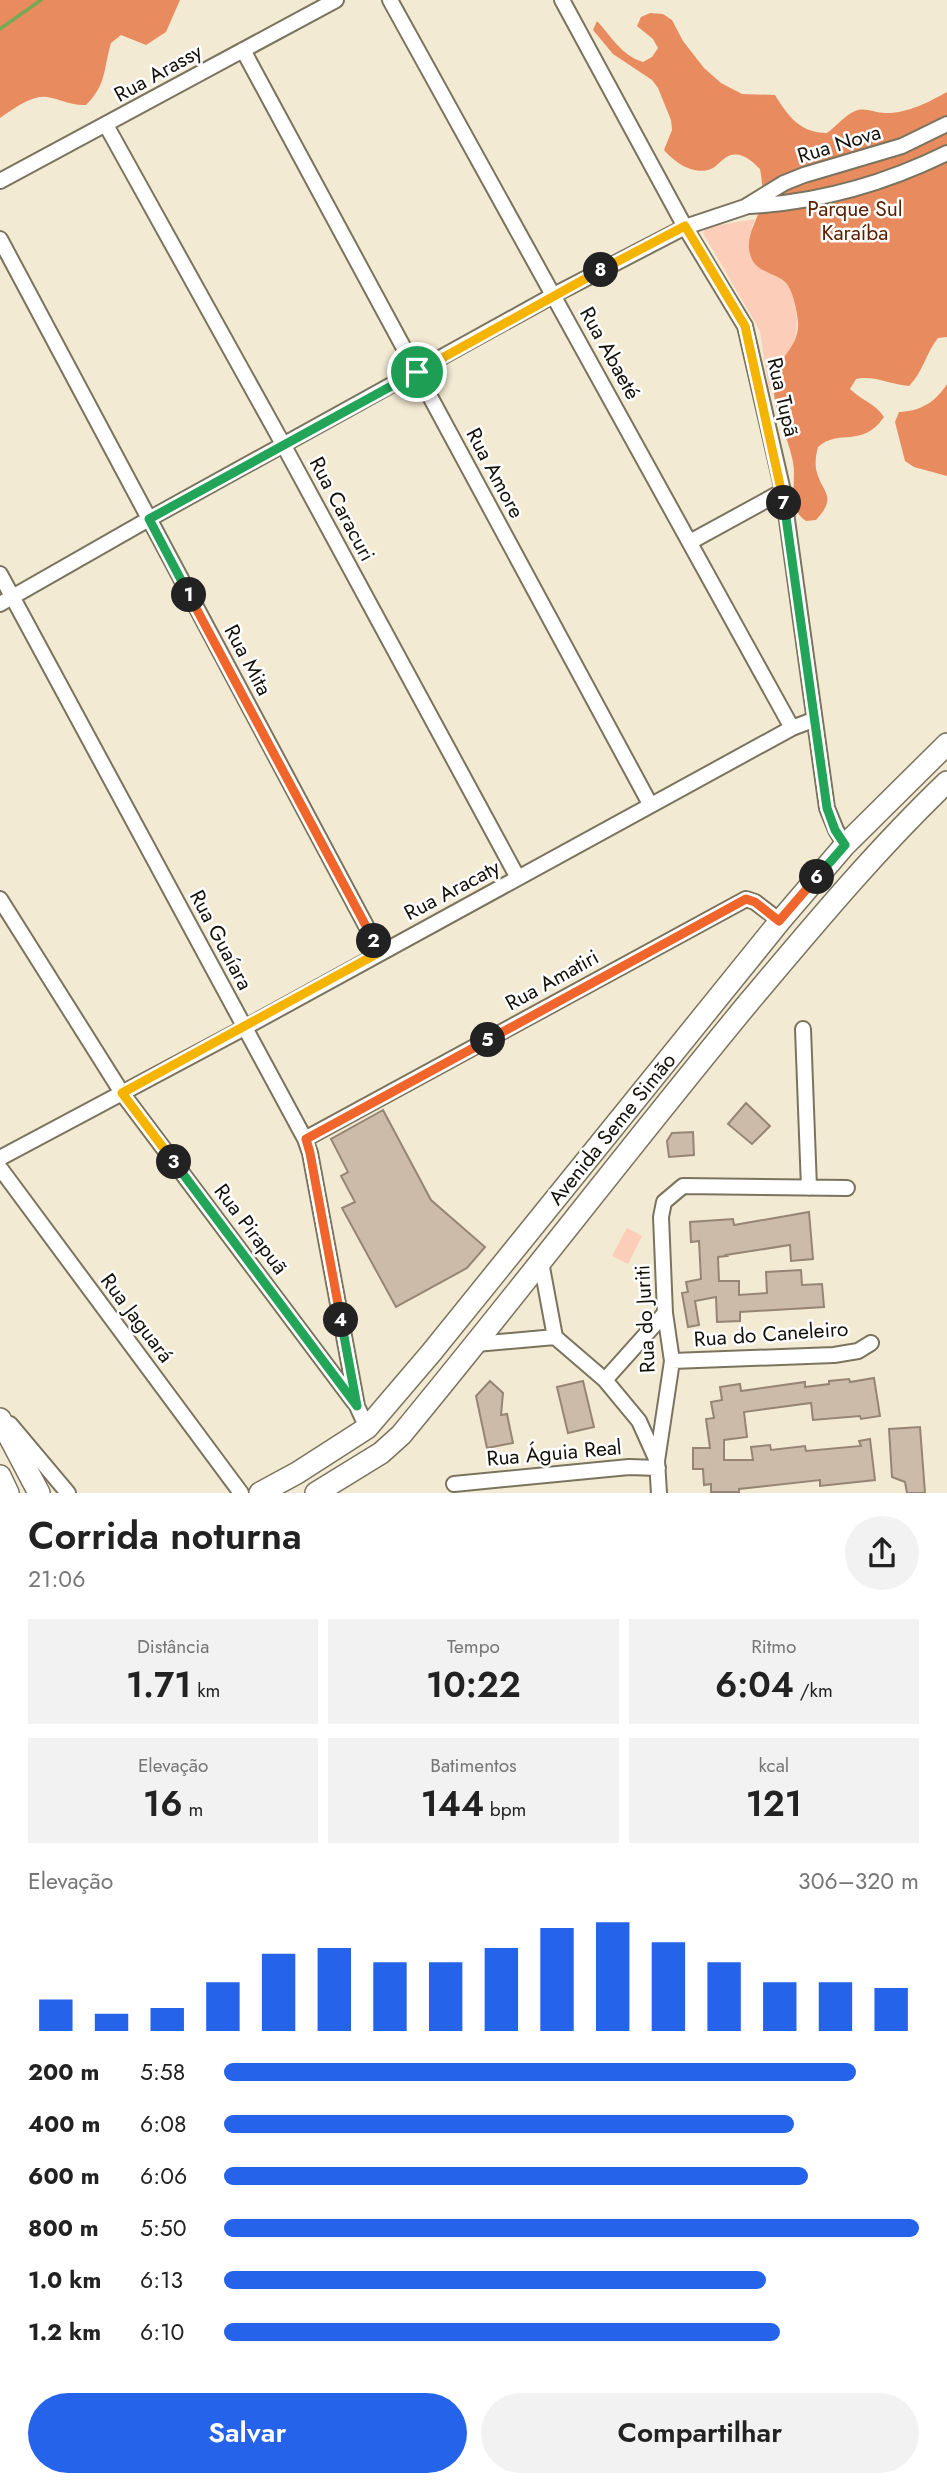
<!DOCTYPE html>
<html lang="pt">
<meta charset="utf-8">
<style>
:root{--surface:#fff;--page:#f2f2f2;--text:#222;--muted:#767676;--accent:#2563eb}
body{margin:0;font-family:Jost,sans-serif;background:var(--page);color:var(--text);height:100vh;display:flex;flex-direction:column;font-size:26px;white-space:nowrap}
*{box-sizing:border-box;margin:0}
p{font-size:23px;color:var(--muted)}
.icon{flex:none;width:38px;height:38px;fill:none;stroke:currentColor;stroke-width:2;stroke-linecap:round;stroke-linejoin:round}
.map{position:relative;height:1493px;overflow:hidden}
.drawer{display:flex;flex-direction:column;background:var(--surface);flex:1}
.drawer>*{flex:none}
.pin{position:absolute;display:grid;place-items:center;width:60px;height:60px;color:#fff;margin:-30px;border:4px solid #fff;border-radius:50%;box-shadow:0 2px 7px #0007}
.km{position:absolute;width:35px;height:35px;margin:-18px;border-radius:50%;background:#222;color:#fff;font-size:19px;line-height:35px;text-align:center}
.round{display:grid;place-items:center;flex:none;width:74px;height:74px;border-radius:37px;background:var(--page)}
.headline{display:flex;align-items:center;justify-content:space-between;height:119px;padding:0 28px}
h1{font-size:38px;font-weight:600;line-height:52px}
.figures{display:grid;grid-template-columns:repeat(3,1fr);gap:10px;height:119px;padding:7px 28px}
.figures div{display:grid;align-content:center;border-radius:0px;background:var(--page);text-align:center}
.figures b{font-size:35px;font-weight:600}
.figures small{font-size:19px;font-weight:400}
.figures p{font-size:19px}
.chart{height:196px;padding:14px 28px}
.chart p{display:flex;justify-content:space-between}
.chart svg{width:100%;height:126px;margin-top:7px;stroke:var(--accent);stroke-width:6}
.action{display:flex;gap:14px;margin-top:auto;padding:14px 28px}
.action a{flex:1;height:80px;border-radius:42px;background:var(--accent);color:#fff;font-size:28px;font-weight:600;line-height:80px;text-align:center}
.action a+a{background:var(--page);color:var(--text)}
ul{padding:0 28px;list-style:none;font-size:23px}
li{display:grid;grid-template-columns:112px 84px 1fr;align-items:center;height:52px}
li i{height:18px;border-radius:9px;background:var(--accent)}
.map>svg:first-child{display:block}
.green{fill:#fccdb8}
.forest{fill:#e88c5f}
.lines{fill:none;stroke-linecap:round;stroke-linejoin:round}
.stream{stroke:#75a954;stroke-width:3.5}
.building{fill:#ccbba8;stroke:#968574;stroke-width:2}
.minor-casing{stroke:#7a735e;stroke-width:18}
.secondary-casing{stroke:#7a735e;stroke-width:24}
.minor{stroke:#fff;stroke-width:14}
.secondary{stroke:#fff;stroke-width:21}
.split-1-casing{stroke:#fff;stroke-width:14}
.split-2-casing{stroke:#fff;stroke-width:14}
.split-3-casing{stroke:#fff;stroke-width:14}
.split-4-casing{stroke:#fff;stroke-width:14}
.split-5-casing{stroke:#fff;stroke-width:14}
.split-6-casing{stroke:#fff;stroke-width:14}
.split-7-casing{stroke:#fff;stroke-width:14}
.split-8-casing{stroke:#fff;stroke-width:14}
.split-9-casing{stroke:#fff;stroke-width:14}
.split-1{stroke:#22a559;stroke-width:9}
.split-2{stroke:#f0652b;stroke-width:9}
.split-3{stroke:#f5b400;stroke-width:9}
.split-4{stroke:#22a559;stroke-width:9}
.split-5{stroke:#f0652b;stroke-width:9}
.split-6{stroke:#f0652b;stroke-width:9}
.split-7{stroke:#22a559;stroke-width:9}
.split-8{stroke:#f5b400;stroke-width:9}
.split-9{stroke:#f5b400;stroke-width:9}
.labels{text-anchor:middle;stroke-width:5;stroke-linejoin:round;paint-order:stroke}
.street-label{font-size:21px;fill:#131109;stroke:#fff}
.park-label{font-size:21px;fill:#5a2000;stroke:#fff}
</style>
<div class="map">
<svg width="947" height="1493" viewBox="0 0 947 1493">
<rect width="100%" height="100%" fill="#f3ead3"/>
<path class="green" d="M755 219 752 226 757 266C765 271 778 276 785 283 797 294 800 331 793 345 785 362 774 370 774 389L769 390 760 331 703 233 707 227Z
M627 1228 642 1236 628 1264 612 1256Z"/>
<path class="forest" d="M0 0H180L166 32 146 45 121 35 111 43C103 70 107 84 86 105 71 106 61 99 47 97 31 95 12 110 0 118Z
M650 13 663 14 672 20 683 41 704 68 721 83 742 94 775 95C788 116 800 133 827 133 837 126 845 114 858 110 867 108 876 113 885 113 906 114 929 102 947 92V337L938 338C926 353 923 372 909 386 891 385 874 375 856 379L850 389C861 400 876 404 884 417 862 449 839 428 818 447 816 454 815 462 816 469 821 493 839 495 816 520L806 521C786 508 797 483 793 462 788 435 771 407 774 380 776 358 800 348 798 322 797 311 793 290 785 282 775 273 756 272 751 257 744 239 756 223 761 206 764 195 762 180 760 169 753 162 743 152 731 155 724 157 719 164 713 168 696 177 675 163 664 150L672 130 671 120 658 88 652 80 613 54 593 30 597 21C612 37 621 55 643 62L652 57 658 48 653 39 637 26 641 17Z
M947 384V476L914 467 905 461 895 422 899 412C920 411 935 403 947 384Z"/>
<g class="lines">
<path class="stream" d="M0 29 41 0"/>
</g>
<path class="building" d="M746 1103 770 1126 752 1144 728 1124Z
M383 1110 431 1200 485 1247 467 1268 396 1307 342 1208 355 1202 341 1176 348 1172 331 1139Z
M693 1132 694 1155 669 1157 667 1141 672 1133Z
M809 1212 813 1259 791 1261 790 1245 726 1255 727 1256 718 1257 719 1281H739V1295L767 1293 766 1272 801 1270 802 1285 822 1284 824 1307 740 1312V1321L717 1322 716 1297 695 1301 699 1325 688 1327 682 1293 688 1292 686 1282 701 1279 699 1241 691 1242 690 1222 733 1219 734 1225Z
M874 1378 880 1416 861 1419 860 1416 813 1420 811 1403 744 1412 747 1437 724 1440V1460H753L751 1447 770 1445 771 1450 805 1446 806 1451 861 1446 859 1441 870 1439 875 1480 820 1486V1480L739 1489V1492H711V1484L704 1485 703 1469H693V1448H710L706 1419 714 1418 711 1402 722 1400 720 1387 740 1384 741 1391 805 1382V1387L829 1384V1381L849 1379 850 1382Z
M490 1381 503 1393 501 1415 507 1414 513 1443 487 1448 476 1396Z
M583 1381 594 1427 568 1433 557 1387Z
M920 1427 925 1493H907L905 1482 892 1477 889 1429Z"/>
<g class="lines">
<g class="minor-casing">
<path id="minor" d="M390 0 792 728
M562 0 685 227 745 326 783 491 827 808 836 830 845 845
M243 50 650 804
M106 125 284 446 518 878
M0 181 336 0
M750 206C821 202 884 184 947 153
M0 239 380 952
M690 542 783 491
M0 574 305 1139 310 1153 357 1406 367 1428
M0 604 149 519 554 295 685 227 745 207 784 183 804 175 902 146 947 124
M0 899 122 1093 354 1402
M803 1029 809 1188
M305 1139 746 899 755 902 780 921
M0 1158 244 1028 792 728 813 720
M0 1168 241 1493
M541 1262 555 1337 605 1380 639 1421 657 1461 659 1493
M476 1344 555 1337
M672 1361 834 1355 858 1351 871 1343
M605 1380 665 1313
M10 1424 68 1493
M657 1461 672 1361 665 1313 661 1217 664 1202 683 1186 847 1188
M454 1484 629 1467 658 1468"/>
</g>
<g class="secondary-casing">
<path id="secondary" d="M0 1419 39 1493
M0 1476 8 1493
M260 1493 297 1473 367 1428 431 1353 780 921 845 845 947 744
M316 1493 381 1453 401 1435C519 1292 631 1145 749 1002 813 926 875 851 947 782"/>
</g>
<use href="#minor" class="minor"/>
<use href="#secondary" class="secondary"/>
</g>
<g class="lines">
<g class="split-1-casing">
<path id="split-1" d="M189 595 149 519 417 372"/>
</g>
<g class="split-2-casing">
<path id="split-2" d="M189 595 374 941"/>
</g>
<g class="split-3-casing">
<path id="split-3" d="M174 1162 122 1093 380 952 374 941"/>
</g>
<g class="split-4-casing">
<path id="split-4" d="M174 1162 357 1406 341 1320"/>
</g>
<g class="split-5-casing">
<path id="split-5" d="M341 1320 310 1153 306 1139 488 1040"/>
</g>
<g class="split-6-casing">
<path id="split-6" d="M488 1040 746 899 755 902 779 921 817 877"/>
</g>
<g class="split-7-casing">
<path id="split-7" d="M784 503 827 808 835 830 845 845 817 877"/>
</g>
<g class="split-8-casing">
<path id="split-8" d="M601 270 685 226 745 326 784 503"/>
</g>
<g class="split-9-casing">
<path id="split-9" d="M417 372 601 270"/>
</g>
<use href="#split-1" class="split-1"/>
<use href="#split-2" class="split-2"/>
<use href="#split-3" class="split-3"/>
<use href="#split-4" class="split-4"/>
<use href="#split-5" class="split-5"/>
<use href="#split-6" class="split-6"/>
<use href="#split-7" class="split-7"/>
<use href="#split-8" class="split-8"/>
<use href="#split-9" class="split-9"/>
</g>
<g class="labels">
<g class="street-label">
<text transform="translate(158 73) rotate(-29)" y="7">Rua Arassy</text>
<text transform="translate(839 144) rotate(-17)" y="7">Rua Nova</text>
<text transform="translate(610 353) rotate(61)" y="7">Rua Abaeté</text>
<text transform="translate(783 397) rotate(77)" y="7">Rua Tupã</text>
<text transform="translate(495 473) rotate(62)" y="7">Rua Amore</text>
<text transform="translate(342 509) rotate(62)" y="7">Rua Caracuri</text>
<text transform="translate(248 660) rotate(62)" y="7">Rua Mita</text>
<text transform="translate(452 890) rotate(-28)" y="7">Rua Aracaty</text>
<text transform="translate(221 940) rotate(62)" y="7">Rua Guaíara</text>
<text transform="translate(552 980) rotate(-29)" y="7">Rua Amatiri</text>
<text transform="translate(612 1129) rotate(-51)" y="7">Avenida Seme Simão</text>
<text transform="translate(251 1229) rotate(53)" y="7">Rua Pirapuã</text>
<text transform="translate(137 1318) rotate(53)" y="7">Rua Jaguará</text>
<text transform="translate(645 1319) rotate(-93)" y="7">Rua do Juriti</text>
<text transform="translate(771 1334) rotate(-4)" y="7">Rua do Caneleiro</text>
<text transform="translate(554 1453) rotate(-5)" y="7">Rua Águia Real</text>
</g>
<g class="park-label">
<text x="855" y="216">Parque Sul<tspan x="855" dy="24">Karaíba</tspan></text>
</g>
</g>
</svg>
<div class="pin" style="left:417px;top:372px;background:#1e9e55"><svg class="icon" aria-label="arrive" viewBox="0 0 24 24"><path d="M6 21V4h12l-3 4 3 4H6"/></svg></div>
<b class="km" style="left:189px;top:595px">1</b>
<b class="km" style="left:374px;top:941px">2</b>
<b class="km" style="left:174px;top:1162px">3</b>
<b class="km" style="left:341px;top:1320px">4</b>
<b class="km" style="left:488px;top:1040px">5</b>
<b class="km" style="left:817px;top:877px">6</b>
<b class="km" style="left:784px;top:503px">7</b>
<b class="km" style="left:601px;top:270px">8</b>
</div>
<section class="drawer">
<div class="headline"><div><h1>Corrida noturna</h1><p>21:06</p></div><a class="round"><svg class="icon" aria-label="share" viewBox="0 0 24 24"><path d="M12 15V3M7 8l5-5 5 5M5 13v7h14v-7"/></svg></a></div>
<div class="figures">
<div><p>Distância</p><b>1.71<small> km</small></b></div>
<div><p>Tempo</p><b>10:22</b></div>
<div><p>Ritmo</p><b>6:04<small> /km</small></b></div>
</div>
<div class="figures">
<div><p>Elevação</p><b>16<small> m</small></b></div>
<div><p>Batimentos</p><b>144<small> bpm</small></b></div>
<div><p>kcal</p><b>121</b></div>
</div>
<div class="chart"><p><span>Elevação</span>306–320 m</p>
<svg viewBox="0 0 160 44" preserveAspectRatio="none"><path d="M5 44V33M15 44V38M25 44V36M35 44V27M45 44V17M55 44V15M65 44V20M75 44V20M85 44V15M95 44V8M105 44V6M115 44V13M125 44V20M135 44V27M145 44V27M155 44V29"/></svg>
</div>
<ul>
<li><b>200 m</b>5:58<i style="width:91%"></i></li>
<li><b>400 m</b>6:08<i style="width:82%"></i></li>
<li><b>600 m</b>6:06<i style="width:84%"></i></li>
<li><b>800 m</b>5:50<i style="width:100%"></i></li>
<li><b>1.0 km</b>6:13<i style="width:78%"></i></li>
<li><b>1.2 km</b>6:10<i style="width:80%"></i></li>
</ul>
<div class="action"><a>Salvar</a><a>Compartilhar</a></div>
</section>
